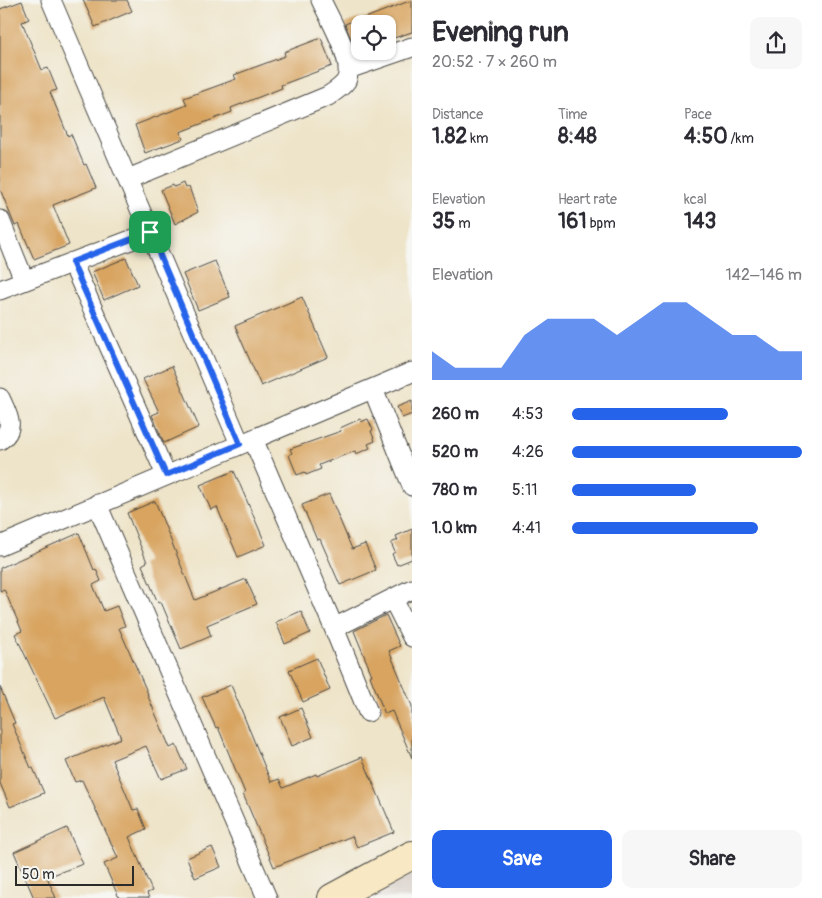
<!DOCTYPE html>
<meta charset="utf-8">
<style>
:root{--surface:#fff;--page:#f7f7f7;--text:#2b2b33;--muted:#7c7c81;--accent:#2563eb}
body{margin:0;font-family:Pangolin,sans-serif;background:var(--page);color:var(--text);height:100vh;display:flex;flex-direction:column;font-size:19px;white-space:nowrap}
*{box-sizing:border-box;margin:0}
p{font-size:16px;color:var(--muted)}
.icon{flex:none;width:28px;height:28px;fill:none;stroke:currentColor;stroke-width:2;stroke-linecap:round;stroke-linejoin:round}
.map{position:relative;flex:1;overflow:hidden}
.drawer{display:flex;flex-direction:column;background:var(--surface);width:410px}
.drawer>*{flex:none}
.fabs{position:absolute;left:351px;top:15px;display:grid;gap:10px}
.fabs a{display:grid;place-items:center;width:45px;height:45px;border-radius:10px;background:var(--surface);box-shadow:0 1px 4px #0004;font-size:25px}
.scale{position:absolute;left:15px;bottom:12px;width:119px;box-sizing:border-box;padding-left:5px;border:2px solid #2b2b2b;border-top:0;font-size:14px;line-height:18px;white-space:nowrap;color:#2b2b2b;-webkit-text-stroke:4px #f6f6f2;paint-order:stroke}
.pin{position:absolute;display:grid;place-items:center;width:42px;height:42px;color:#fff;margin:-21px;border-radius:10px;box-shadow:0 2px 8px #0006}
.round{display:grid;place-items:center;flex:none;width:52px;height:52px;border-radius:10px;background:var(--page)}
.overview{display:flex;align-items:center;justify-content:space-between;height:85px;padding:0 20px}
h1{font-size:28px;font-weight:700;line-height:38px}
.metrics{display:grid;grid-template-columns:repeat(3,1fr);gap:8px;height:85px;padding:5px 20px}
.metrics div{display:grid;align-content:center}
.metrics b{font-size:21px;font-weight:700}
.metrics small{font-size:14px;font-weight:400}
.metrics p{font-size:14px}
.chart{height:140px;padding:10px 20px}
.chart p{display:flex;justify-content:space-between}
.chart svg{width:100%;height:90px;margin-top:5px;fill:var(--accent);opacity:.7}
.action{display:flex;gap:10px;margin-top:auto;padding:10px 20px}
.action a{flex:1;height:58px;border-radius:10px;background:var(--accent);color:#fff;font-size:20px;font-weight:700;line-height:58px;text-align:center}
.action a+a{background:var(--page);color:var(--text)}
ul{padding:0 20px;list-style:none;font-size:16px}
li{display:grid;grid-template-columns:80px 60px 1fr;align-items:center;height:38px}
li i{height:12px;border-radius:6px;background:var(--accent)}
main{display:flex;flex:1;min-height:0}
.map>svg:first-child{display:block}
.industrial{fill:#cec1b9}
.building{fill:#d8a460}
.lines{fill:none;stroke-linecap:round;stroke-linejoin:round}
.minor-casing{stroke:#484743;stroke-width:21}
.secondary-casing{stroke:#484743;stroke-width:30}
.minor{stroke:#fff;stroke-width:19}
.secondary{stroke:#f8e8c3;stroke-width:28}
.route-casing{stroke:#fff;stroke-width:10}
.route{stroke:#2563eb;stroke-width:6}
</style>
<main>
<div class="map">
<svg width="412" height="898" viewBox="0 0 412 898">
<rect width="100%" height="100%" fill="#f6f6f2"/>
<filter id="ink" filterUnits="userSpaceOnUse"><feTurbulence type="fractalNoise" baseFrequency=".02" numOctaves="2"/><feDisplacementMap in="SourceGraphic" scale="10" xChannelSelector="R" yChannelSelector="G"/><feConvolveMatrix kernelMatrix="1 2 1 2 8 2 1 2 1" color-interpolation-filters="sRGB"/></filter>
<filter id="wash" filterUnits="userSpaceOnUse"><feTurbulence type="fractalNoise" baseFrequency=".0096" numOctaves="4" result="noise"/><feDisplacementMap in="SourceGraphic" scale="20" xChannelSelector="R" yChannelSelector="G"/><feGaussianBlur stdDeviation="1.12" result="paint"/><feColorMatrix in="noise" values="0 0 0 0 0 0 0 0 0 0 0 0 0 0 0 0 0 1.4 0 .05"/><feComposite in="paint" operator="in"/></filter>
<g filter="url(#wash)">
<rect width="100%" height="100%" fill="#eee4c9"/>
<path class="industrial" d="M412 875V898H364Z"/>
<g id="blocks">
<path class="building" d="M83 0H127L132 11 95 27Z
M412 0V32L388 40V24H360V53L357 54 345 24 360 18V20Z
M22 1 29 19 22 22 42 70 48 68 57 90 50 92 68 136 71 134 84 165 86 164 96 188 53 205 69 245 34 259 19 224 15 226 0 189V9Z
M321 38 332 66 281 85 282 88 231 108 232 112 180 132 183 139 145 153 135 125 187 105 184 98 236 79 234 75 285 56 284 52Z
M183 183 185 188 189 187 198 212 175 224 161 190 173 185 174 187Z
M126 258 138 285 104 300 92 272Z
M215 261 230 297 198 310 183 274Z
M302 297 328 357 261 386 235 326Z
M172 366 199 427 164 443 152 415 159 412 143 379Z
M412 401V414L402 418 397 407Z
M360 419 361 422 368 419 373 430 371 431 375 441 368 444 370 448 356 454 355 451 319 465 321 469 306 475 305 472 297 475 289 455 292 453 290 449 341 431 340 428Z
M234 471 266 545 238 557 217 507 211 510 200 485Z
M329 494 352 549 365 544 376 570 340 585 320 539 317 540 302 505Z
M155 501 195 600 246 579 257 604 207 625 211 636 181 649 161 602 158 603 142 565 147 562 127 513Z
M412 529V559L397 565 392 554 395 552 391 543 398 540 396 536Z
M79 533 94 570 96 569 101 581 93 585 104 611 117 606 125 626 119 628 148 694H147L170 748 176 745 187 769 161 779 146 746 112 760 133 810 138 809 146 829 129 837 152 891 147 893 149 898H119L104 864 118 858 82 780 75 782 66 761 121 738 104 697 55 718 15 634 22 631 4 589 0 591V568Z
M301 611 310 633 285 644 276 622Z
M386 615 400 646 389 651 412 706V758L392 711 385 714 370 676 372 675 354 631Z
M317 658 330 690 303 702 289 670Z
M231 685 271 782 279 779 283 788 316 774 317 776 362 757 394 832 357 847 352 836 274 867 243 794 245 793 218 727 216 728 202 697Z
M0 687 15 723 12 724 31 768H33L44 793 10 807 0 783Z
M301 708 313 737 292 746 280 717Z
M67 828 83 864 47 877 56 898H34L14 852Z
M212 847 221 867 195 878 187 858Z"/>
</g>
</g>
<g filter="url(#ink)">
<use href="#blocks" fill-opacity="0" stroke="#484743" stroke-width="1"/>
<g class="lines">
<g class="minor-casing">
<path id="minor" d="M51 0 240 444
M348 69 412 47
M128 179 328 96C334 92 342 87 346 81 356 62 329 18 321 0
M0 220 24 280
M72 262 166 475
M0 290 149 233
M373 389 412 486
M0 398C7 414 17 428 0 440
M253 439 334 628 368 712
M97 504 267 898
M0 546 412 372
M393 599 412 637
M334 628 412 589"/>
</g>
<g class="secondary-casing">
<path id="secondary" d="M332 898 412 855"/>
</g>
<use href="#minor" class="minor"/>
<use href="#secondary" class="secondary"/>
</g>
</g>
<g class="lines" filter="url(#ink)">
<g class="route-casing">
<path id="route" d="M150 232 240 444 166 475 72 262Z"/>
</g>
<use href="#route" class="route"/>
</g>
</svg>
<div class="fabs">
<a><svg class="icon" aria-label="locate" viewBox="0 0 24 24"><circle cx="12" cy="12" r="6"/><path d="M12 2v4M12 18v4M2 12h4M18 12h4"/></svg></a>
</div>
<div class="scale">50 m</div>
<div class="pin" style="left:150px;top:232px;background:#1e9e55"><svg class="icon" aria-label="arrive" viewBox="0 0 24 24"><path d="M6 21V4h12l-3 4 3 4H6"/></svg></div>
</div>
<section class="drawer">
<div class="overview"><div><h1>Evening run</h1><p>20:52 · 7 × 260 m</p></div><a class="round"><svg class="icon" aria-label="share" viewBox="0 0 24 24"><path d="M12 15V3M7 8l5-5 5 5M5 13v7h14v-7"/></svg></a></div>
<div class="metrics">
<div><p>Distance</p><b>1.82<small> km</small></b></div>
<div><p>Time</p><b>8:48</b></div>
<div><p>Pace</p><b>4:50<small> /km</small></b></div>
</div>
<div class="metrics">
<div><p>Elevation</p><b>35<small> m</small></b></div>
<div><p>Heart rate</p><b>161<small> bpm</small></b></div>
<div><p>kcal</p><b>143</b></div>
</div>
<div class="chart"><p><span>Elevation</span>142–146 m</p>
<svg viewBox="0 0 160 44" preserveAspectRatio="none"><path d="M0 44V30L10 38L20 38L30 38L40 22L50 14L60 14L70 14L80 22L90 14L100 6L110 6L120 14L130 22L140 22L150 30L160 30V44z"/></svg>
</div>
<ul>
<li><b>260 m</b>4:53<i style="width:68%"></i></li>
<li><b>520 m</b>4:26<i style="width:100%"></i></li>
<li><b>780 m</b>5:11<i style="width:54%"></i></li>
<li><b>1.0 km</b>4:41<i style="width:81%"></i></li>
</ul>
<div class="action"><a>Save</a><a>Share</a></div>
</section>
</main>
